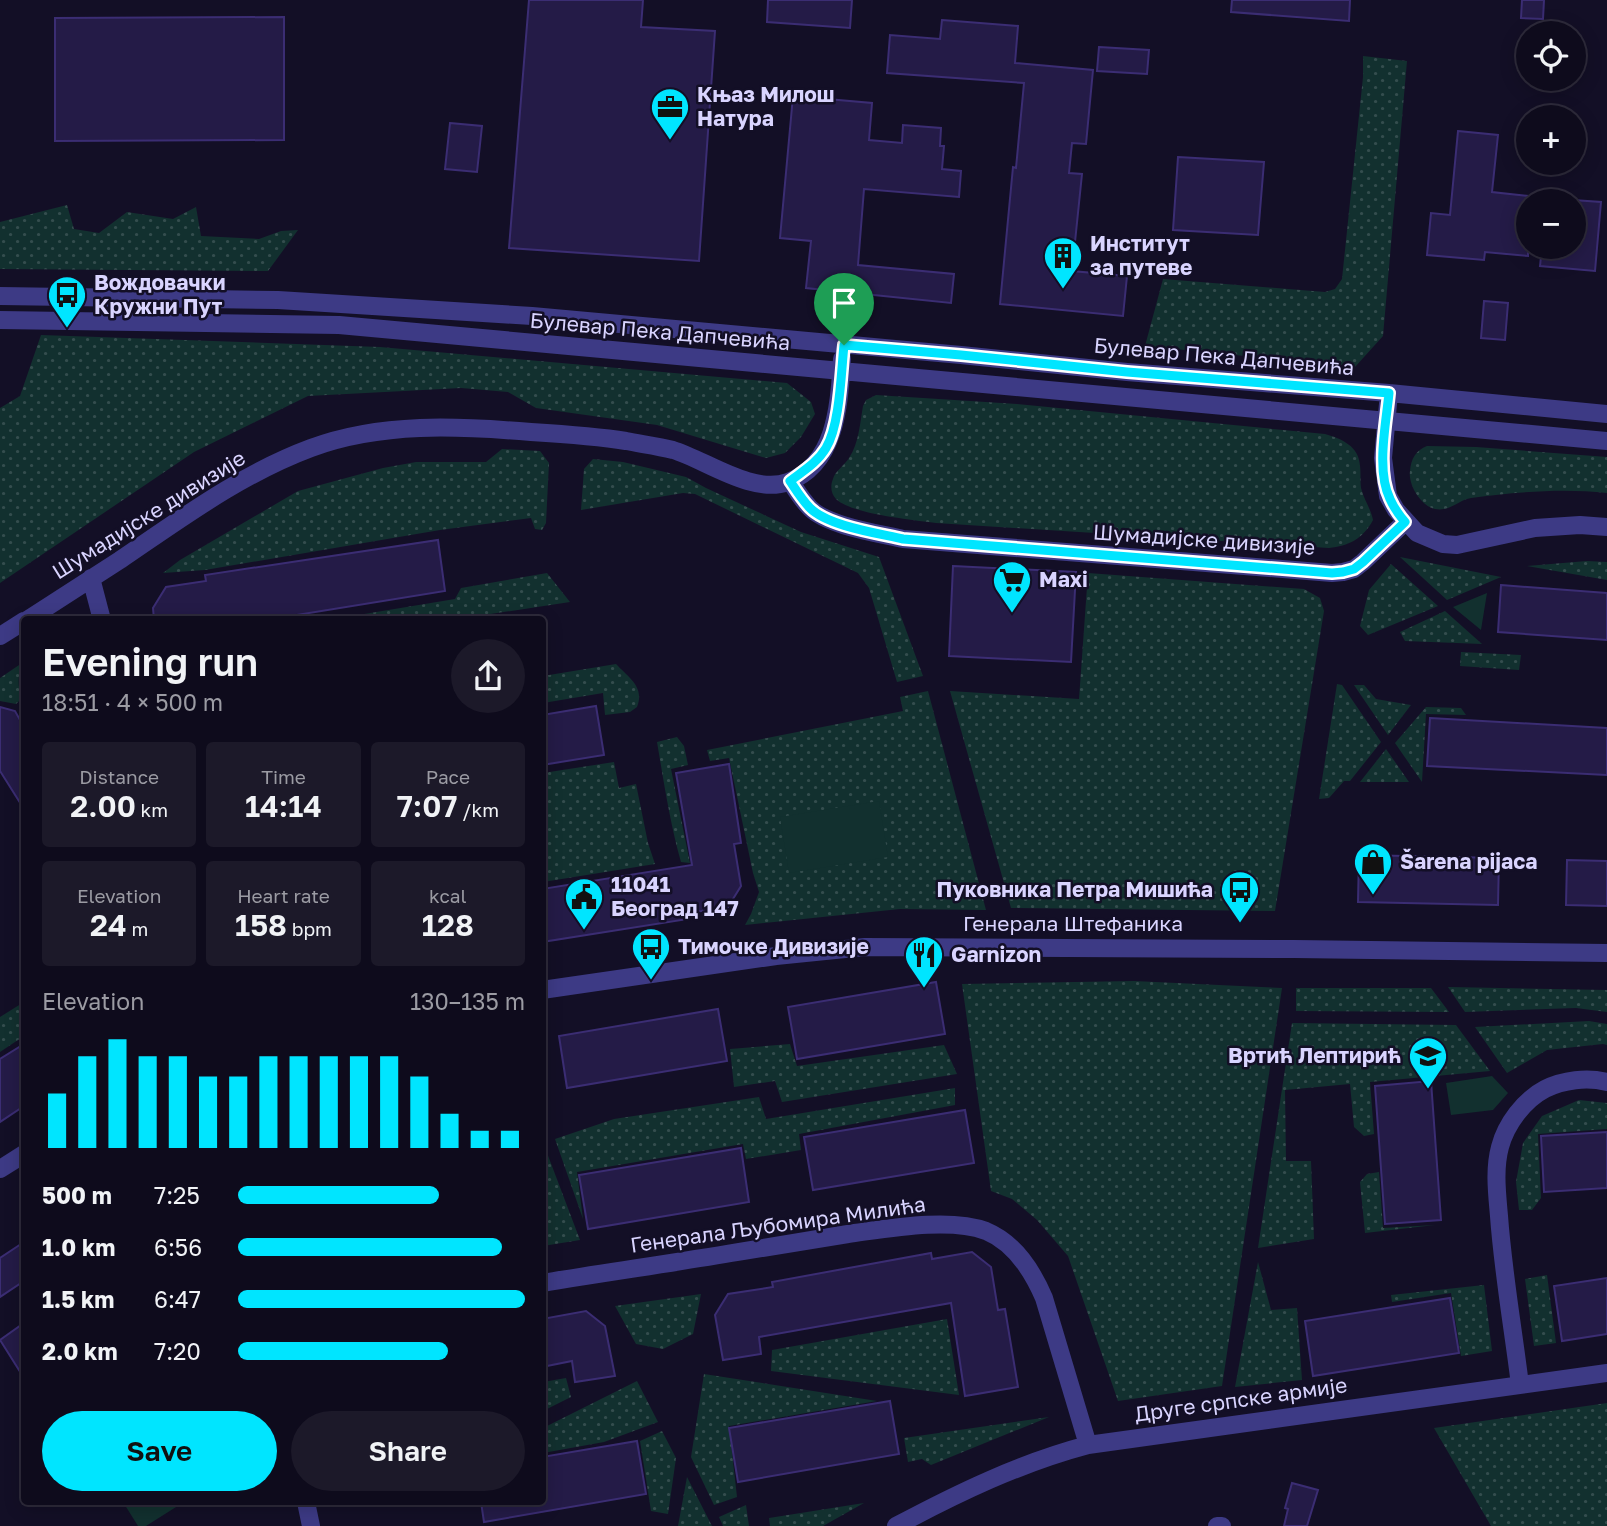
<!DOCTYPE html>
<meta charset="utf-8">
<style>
:root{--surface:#0e0b1c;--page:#1c1929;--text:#f1f3f6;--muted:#9b9ba3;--line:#2e2b3b;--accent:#00e5ff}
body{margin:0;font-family:"Golos Text",sans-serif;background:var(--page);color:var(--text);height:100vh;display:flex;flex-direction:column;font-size:26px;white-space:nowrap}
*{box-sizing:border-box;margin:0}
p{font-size:23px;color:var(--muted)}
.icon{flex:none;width:38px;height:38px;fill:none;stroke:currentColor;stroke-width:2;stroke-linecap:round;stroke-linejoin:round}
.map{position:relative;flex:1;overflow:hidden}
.details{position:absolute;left:21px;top:616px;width:525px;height:889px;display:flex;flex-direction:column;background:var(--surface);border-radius:7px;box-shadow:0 4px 18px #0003,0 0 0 2px var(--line)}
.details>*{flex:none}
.controls{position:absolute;left:1516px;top:21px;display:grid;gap:14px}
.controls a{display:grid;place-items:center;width:70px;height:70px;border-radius:50%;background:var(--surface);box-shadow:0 4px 18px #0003,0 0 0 2px var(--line);font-size:35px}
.pin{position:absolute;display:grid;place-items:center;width:60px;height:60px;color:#fff;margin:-72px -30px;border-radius:50% 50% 50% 0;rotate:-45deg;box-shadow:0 0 7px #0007}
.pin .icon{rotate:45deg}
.round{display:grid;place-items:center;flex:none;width:74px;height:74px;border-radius:37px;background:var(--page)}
.headline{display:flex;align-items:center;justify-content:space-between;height:119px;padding:0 21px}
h1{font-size:38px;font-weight:600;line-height:52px}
.metrics{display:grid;grid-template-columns:repeat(3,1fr);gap:10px;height:119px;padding:7px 21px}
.metrics div{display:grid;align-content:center;border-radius:7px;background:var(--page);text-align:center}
.metrics b{font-size:30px;font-weight:600}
.metrics small{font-size:19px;font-weight:400}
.metrics p{font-size:19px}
.chart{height:196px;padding:14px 21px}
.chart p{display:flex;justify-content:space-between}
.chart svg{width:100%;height:126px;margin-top:7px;stroke:var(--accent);stroke-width:6}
.button{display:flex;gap:14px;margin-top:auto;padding:14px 21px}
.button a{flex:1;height:80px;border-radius:42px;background:var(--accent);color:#111;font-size:28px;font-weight:600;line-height:80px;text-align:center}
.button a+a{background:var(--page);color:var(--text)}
ul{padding:0 21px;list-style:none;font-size:23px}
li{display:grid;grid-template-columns:112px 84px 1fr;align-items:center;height:52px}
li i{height:18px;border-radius:9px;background:var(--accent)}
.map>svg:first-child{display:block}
.grass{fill:url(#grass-dots)}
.park{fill:#12302f}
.building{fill:#241b47;stroke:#3b2d73;stroke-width:2}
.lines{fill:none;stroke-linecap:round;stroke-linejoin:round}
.minor{stroke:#3d3a85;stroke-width:18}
.route-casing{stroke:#fff;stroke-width:14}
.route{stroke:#00e5ff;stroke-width:9}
.labels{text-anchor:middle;stroke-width:5;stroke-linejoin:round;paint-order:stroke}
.poi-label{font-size:21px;font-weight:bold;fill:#d9d4ff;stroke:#130f26;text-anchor:start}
.street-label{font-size:21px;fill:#d9d4ff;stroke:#130f26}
</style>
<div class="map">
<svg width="1607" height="1526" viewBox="0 0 1607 1526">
<defs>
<pattern id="grass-dots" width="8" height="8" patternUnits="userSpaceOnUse" patternTransform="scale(1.75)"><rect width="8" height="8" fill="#12302f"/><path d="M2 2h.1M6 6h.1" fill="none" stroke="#344d4e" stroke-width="1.8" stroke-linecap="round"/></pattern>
</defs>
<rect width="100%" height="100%" fill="#130f26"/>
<path class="grass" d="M1363 56 1407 61 1383 336 1355 367 1145 346 1163 279 1325 292 1335 289 1342 279 1363 77Z
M67 205 74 229 99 233 127 212 173 219 196 207 201 236 259 239 281 231 298 230 268 271 0 269V222Z
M41 335 380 347 787 383 811 402 815 414 801 437 785 453 766 458 657 425 536 408 508 392 461 388 308 396 194 452 0 583V408L20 396Z
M876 395 1017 404 1325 434C1342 439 1359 446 1360 466 1361 474 1360 480 1361 488 1364 500 1371 509 1373 520 1363 539 1348 546 1329 548L936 523C914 520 851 514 836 499 831 494 830 486 833 479 835 471 845 465 849 458 859 443 860 423 863 406L866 400Z
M1427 446 1476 447 1607 457V493C1563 488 1515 492 1471 498 1458 500 1450 512 1435 509 1421 506 1408 485 1410 471 1411 459 1416 450 1427 446Z
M502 449 540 451 549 463 546 523 542 530 535 529 531 518 440 530 205 570 163 573 180 560 298 491 383 468 416 462H486Z
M593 459 623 462 686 477 706 488 801 532 879 557 923 676 897 682 869 588 858 573 695 494 683 493 581 510 584 469Z
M1400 557 1501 577 1447 600Z
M1587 561 1607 562V580L1527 566Z
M1391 564 1438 606 1368 635 1360 626 1369 590Z
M547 573 570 602 458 619H334L455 599 461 588Z
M1088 573 1304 589 1320 598 1324 611 1275 911 1011 908 950 691 1079 699Z
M1445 611 1482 644 1405 641 1400 632Z
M1461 652 1521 655 1519 670 1460 666Z
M22 663C18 676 17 685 22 698L16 704 0 701V678Z
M616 664C629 678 645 687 637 707L630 712 605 715 603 693 543 703V676Z
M1337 684 1342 685 1381 742 1350 781H1344L1329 798 1319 799Z
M1354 685H1364L1376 699 1411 705 1388 735Z
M928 691 986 910 900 909 745 925 751 914 759 892 753 873 729 758 710 761 707 750 903 711 900 697Z
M1426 707 1461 708 1466 715 1426 714 1422 782 1395 743Z
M677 737 684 746 688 765 671 769 690 863 681 862C670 823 664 783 657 742Z
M1386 749 1409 782H1360Z
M614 762 619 788 636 784 648 843 655 864 543 882V773Z
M1134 981 1282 988 1222 1386 1118 1401 1068 1256 1037 1220 1012 1199 991 1191 962 984Z
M1448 987 1607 990V1012L1576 1008 1465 1012Z
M1296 988H1431L1449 1012 1296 1011Z
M24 1002V1036L0 1052V1017Z
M1589 1021 1607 1024V1045L1603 1044 1547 1050 1507 1073 1475 1027Z
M1292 1023 1456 1025 1490 1071 1370 1082 1374 1134 1364 1136 1354 1127 1350 1084 1285 1090 1286 1161H1311L1314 1239 1258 1248Z
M790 1044 797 1066 944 1045 957 1074 782 1102 775 1081 734 1087 730 1049Z
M955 1088V1105L799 1134 801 1150 746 1159 743 1144 577 1172 583 1219 555 1139 614 1119 759 1097 766 1119Z
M1579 1100 1607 1103V1129L1538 1134 1541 1198 1532 1210H1519L1516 1182 1523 1143 1542 1116Z
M544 1145 580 1240 543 1246 542 1171Z
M1379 1172 1383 1228 1435 1225 1365 1233 1360 1182 1367 1174Z
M1258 1262 1271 1310 1297 1308 1302 1380 1235 1387Z
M1547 1275 1556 1343 1534 1346 1525 1279Z
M1484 1285 1492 1351 1461 1356 1451 1293 1392 1302 1391 1295Z
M701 1294 693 1334 663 1349 636 1344 615 1306Z
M947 1319 959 1395 771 1371 772 1350Z
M704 1374 877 1401 729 1426 737 1497 714 1505 691 1457Z
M566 1378 571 1397 543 1411V1382Z
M637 1381 658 1422 604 1442 543 1453V1428Z
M1607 1403V1526H1491L1434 1428Z
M1049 1417 931 1465 922 1459 908 1462 904 1438Z
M662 1431 676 1458 668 1514 651 1511 640 1441Z
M687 1477 712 1526H678Z
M864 1503 823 1526H770L769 1518Z
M746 1505 749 1526H723L719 1517Z"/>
<path class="park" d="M1487 593 1481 630 1453 607Z
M879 801 888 857 789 873 780 817Z
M1492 1076 1508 1093 1493 1110 1451 1115 1446 1083Z
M123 1502H184L146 1526H138Z"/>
<path class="building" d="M529 0H643L641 27 715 31 699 261 509 248Z
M768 0H852L850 28 767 22Z
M1232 0H1350L1349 21 1231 12Z
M1522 0H1544L1543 19 1521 18Z
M284 17V140L55 141V18Z
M942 20 1018 26 1015 63 1093 70 1086 144 1072 143 1069 173 1082 174 1072 271 1127 276 1123 316 1000 304 1013 167 1016 168 1024 83 887 73 890 35 940 39Z
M1099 47 1149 50 1147 74 1097 71Z
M793 96 872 103 869 140 902 143 903 125 941 128 940 146H944L942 169 961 171 959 197 864 189 858 265 954 274 951 303 806 288 811 241 780 238Z
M450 123 482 126 477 172 445 169Z
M1458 131 1498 135 1492 192 1528 196V256L1485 252 1484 260 1427 255 1431 213 1450 215Z
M1178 157 1264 162 1258 235 1173 230Z
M1573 200 1601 202 1595 271 1540 266 1542 247H1573Z
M1484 301 1508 303 1505 340 1481 338Z
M438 540 445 591 266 620H154L153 608 166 587 206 581 205 575Z
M953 566 1076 572 1071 662 949 656Z
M1501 585 1607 593V640L1498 632Z
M596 706 604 755 542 765V715Z
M0 707 15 711 24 727V809L0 771Z
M1430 718 1607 728V775L1427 766Z
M729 764 741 843 734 844 741 886 728 907 688 913V919L542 942V889L692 865 676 773Z
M1359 855 1499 858 1498 905 1358 902Z
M1567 860 1607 861V906L1566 905Z
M936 982 945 1034 797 1059 788 1007Z
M718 1009 727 1061 567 1088 559 1036Z
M24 1044V1106L0 1122V1059Z
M1431 1081 1441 1220 1385 1224 1375 1086Z
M965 1110 974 1163 813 1190 804 1137Z
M1607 1132V1188L1544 1192 1541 1136Z
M741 1148 749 1202 588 1229 579 1175Z
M24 1242V1281L0 1297V1258Z
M972 1252 991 1267 998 1310 1005 1309 1018 1387 965 1396 951 1303 759 1337 761 1354 723 1360 715 1315 728 1294 773 1287 772 1282 931 1253 932 1259Z
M1607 1278V1334L1562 1341 1554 1286Z
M1450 1298 1459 1353 1313 1376 1305 1321Z
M586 1311 605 1326 615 1376 575 1382 572 1361 542 1367V1319Z
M24 1323V1378L0 1340Z
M890 1401 899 1454 738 1482 729 1428Z
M637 1441 646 1494 484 1522 481 1502H542V1457Z
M1292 1483 1318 1490 1307 1526H1284L1288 1509 1285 1508Z"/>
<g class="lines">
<path class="minor" d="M0 296 278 300 532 316 961 355 1127 372 1389 393 1607 414
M0 320 339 325 1607 441
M1389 393 1383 458 1388 496 1396 510 1417 533 1443 544 1457 545 1535 528 1580 525 1607 527
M790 481C796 490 802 500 810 508 828 526 877 533 903 539L1332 573 1343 572 1354 569 1363 562 1405 522
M91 578 102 620
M27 620C58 600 89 580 120 560 182 518 241 474 311 448 381 422 458 426 531 432 563 434 595 436 626 441 641 444 658 446 673 450 706 460 752 495 788 482 837 464 839 403 842 359
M0 636 24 621
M542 990 776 956 865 947 1294 949 1607 953
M0 1169 24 1154
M542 1283C608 1272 673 1263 738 1252 774 1246 811 1240 848 1234 886 1229 949 1217 986 1231 1015 1243 1032 1270 1044 1298L1088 1445
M1520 1385C1513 1328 1503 1272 1499 1216 1497 1193 1494 1169 1500 1147 1506 1124 1524 1100 1545 1089 1563 1080 1587 1077 1607 1082
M306 1502 311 1526
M896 1526C958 1493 1020 1463 1088 1445L1607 1373
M1217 1526H1222"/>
</g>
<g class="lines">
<g class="route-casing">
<path id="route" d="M844 345 961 355 1127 372 1389 393C1386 424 1376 470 1390 499 1394 508 1399 515 1405 522L1363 562 1354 569 1343 572 1332 573 903 539C877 533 828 526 810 508 802 500 796 490 790 481 803 471 817 463 826 448 840 425 841 373 844 345Z"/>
</g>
<use href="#route" class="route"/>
</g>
<defs>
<g id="office-pin" transform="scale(2.0125)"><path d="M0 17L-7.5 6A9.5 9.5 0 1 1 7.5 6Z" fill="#00e5ff" stroke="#130f26"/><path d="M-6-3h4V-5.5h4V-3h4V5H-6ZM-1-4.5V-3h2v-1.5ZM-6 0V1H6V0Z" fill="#111"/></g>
<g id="building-pin" transform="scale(2.0125)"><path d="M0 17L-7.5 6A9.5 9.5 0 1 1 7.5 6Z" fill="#00e5ff" stroke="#130f26"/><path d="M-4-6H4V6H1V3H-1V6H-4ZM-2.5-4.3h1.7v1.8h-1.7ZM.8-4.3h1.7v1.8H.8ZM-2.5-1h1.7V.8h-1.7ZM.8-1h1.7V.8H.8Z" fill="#111"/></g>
<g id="bus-pin" transform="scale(2.0125)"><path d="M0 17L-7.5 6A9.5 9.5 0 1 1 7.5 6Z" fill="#00e5ff" stroke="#130f26"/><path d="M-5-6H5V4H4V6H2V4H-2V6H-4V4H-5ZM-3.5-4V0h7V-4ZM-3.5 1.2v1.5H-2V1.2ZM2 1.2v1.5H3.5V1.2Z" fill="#111"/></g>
<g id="supermarket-pin" transform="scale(2.0125)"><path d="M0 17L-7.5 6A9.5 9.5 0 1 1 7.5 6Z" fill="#00e5ff" stroke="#130f26"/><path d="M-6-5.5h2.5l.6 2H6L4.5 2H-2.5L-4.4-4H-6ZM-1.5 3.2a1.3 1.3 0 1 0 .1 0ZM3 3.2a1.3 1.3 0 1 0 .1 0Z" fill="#111"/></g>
<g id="shop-pin" transform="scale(2.0125)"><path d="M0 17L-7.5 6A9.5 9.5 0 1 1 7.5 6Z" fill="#00e5ff" stroke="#130f26"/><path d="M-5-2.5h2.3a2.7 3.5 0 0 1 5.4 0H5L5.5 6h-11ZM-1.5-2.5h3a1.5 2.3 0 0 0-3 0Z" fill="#111"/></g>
<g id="civic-pin" transform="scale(2.0125)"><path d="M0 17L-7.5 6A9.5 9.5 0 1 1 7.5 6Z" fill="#00e5ff" stroke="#130f26"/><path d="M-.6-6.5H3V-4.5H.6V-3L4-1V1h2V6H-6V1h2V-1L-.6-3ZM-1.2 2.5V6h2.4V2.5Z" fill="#111"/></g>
<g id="restaurant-pin" transform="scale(2.0125)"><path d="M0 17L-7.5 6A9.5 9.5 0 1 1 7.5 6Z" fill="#00e5ff" stroke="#130f26"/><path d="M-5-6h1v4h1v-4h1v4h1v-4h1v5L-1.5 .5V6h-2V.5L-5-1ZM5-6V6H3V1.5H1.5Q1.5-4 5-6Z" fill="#111"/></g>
<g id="school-pin" transform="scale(2.0125)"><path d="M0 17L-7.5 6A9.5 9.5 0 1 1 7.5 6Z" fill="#00e5ff" stroke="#130f26"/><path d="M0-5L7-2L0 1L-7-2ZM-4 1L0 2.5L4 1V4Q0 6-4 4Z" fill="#111"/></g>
</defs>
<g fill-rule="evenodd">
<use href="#office-pin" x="670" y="107"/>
<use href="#building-pin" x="1063" y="256"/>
<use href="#bus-pin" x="67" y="295"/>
<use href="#supermarket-pin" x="1012" y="580"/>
<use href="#shop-pin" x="1373" y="862"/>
<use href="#bus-pin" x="1240" y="890"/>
<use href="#civic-pin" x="584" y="897"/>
<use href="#bus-pin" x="651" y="947"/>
<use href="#restaurant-pin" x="924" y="955"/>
<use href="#school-pin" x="1428" y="1056"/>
</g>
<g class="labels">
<g class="poi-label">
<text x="697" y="102">Књаз Милош<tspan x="697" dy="24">Натура</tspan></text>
<text x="1090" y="251">Институт<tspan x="1090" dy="24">за путеве</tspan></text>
<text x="94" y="290">Вождовачки<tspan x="94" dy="24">Кружни Пут</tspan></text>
<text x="1039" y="587">Maxi</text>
<text x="1400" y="869">Šarena pijaca</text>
<text x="611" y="892">11041<tspan x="611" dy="24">Београд 147</tspan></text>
<text x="1213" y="897" text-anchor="end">Пуковника Петра Мишића</text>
<text x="678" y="954">Тимочке Дивизије</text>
<text x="951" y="962">Garnizon</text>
<text x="1401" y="1063" text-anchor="end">Вртић Лептирић</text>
</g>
<g class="street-label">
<text transform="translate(660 332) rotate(5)" y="7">Булевар Пека Дапчевића</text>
<text transform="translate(1224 357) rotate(5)" y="7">Булевар Пека Дапчевића</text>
<text transform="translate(149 515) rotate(-32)" y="7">Шумадијске дивизије</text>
<text transform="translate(1204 540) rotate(4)" y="7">Шумадијске дивизије</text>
<text x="1073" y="931">Генерала Штефаника</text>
<text transform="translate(778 1225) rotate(-8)" y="7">Генерала Љубомира Милића</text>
<text transform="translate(1241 1400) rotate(-8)" y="7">Друге српске армије</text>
</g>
</g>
</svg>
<div class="controls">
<a><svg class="icon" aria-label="locate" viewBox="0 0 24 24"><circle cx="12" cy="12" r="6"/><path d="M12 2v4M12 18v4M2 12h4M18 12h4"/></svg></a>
<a>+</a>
<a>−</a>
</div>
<div class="pin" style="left:844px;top:345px;background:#1e9e55"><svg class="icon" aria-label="arrive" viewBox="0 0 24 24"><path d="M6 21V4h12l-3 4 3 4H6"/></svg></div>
<section class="details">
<div class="headline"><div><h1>Evening run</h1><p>18:51 · 4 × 500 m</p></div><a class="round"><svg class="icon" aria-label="share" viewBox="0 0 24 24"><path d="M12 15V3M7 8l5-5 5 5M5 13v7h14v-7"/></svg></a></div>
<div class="metrics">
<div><p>Distance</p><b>2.00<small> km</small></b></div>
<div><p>Time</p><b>14:14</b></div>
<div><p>Pace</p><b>7:07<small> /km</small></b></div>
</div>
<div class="metrics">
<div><p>Elevation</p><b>24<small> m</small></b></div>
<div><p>Heart rate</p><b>158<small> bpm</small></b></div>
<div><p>kcal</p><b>128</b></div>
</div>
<div class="chart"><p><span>Elevation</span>130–135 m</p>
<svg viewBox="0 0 160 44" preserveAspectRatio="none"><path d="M5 44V25M15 44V12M25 44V6M35 44V12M45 44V12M55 44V19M65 44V19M75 44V12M85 44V12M95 44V12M105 44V12M115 44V12M125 44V19M135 44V32M145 44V38M155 44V38"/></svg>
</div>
<ul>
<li><b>500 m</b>7:25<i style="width:70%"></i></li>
<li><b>1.0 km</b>6:56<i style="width:92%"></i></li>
<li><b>1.5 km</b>6:47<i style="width:100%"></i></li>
<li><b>2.0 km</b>7:20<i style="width:73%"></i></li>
</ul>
<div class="button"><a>Save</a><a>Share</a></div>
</section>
</div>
